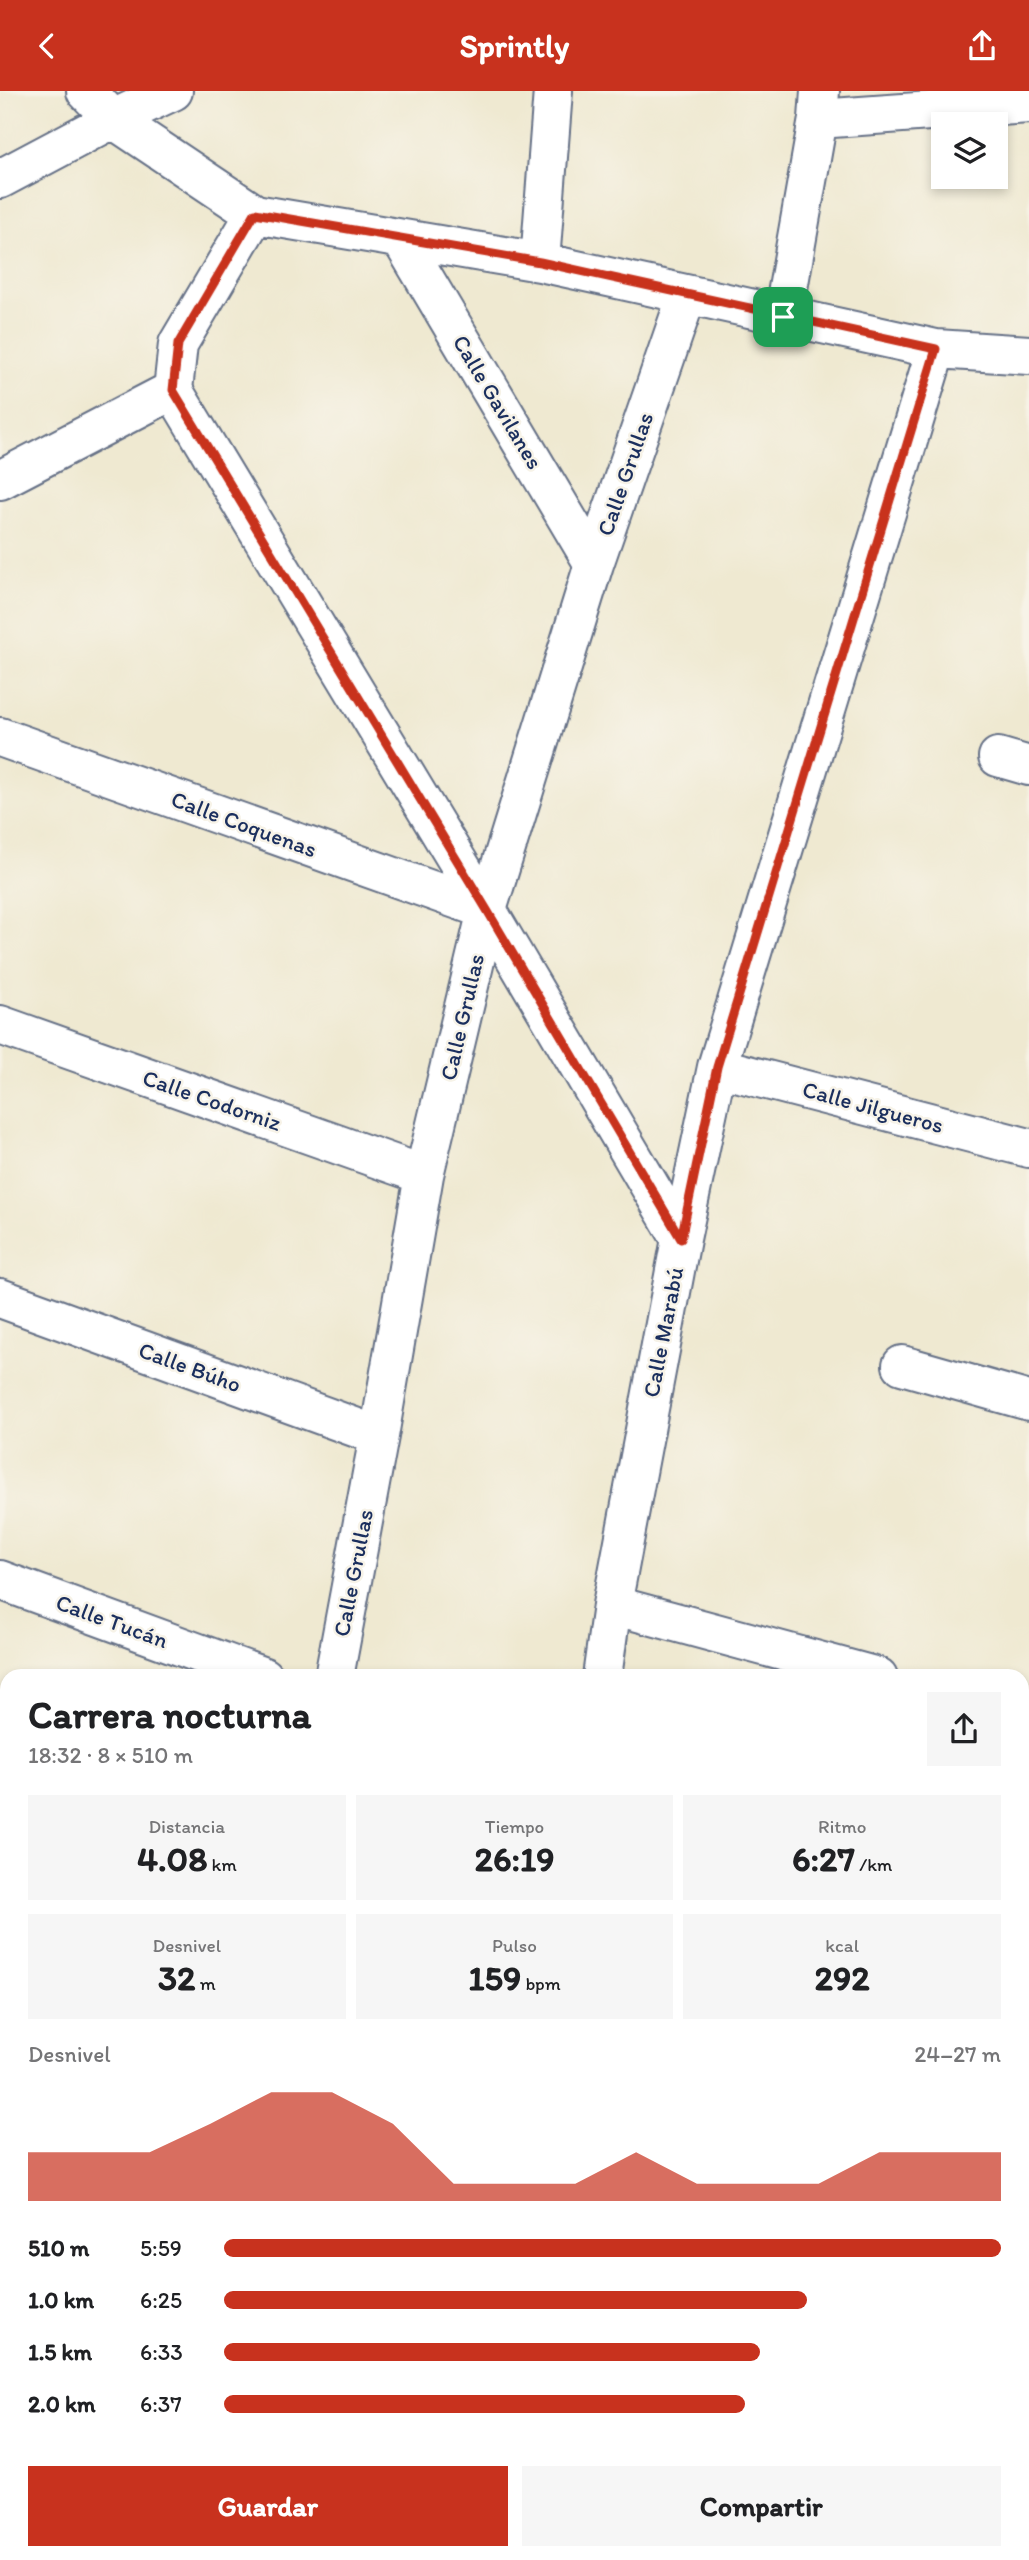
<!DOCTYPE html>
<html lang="es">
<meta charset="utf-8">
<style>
:root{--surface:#fff;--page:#f6f6f6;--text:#202124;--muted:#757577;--accent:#c8321e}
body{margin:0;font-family:Itim,sans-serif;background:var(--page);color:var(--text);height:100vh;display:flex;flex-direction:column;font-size:26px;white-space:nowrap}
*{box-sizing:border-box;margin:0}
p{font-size:23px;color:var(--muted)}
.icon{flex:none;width:38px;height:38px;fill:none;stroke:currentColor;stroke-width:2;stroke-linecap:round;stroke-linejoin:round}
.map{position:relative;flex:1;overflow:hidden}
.drawer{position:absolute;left:0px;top:1578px;width:1029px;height:891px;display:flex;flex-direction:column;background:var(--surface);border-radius:21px 21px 0 0;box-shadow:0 4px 10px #0003}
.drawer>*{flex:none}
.fabs{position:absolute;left:931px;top:21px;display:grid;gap:14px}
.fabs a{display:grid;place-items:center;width:77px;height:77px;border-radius:0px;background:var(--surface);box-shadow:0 4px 10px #0003;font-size:35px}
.pin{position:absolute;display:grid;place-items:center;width:60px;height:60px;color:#fff;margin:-30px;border-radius:14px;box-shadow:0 4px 10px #0006}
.round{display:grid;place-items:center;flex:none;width:74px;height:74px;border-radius:0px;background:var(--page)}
.headline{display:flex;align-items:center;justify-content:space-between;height:119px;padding:0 28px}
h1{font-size:38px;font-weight:700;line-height:52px}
.stats{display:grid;grid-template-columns:repeat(3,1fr);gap:10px;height:119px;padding:7px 28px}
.stats div{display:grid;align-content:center;border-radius:0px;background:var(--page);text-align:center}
.stats b{font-size:35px;font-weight:700}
.stats small{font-size:19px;font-weight:400}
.stats p{font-size:19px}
.chart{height:196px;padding:14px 28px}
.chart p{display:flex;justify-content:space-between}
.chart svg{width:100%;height:126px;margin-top:7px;fill:var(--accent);opacity:.7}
.action{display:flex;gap:14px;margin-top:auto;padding:14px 28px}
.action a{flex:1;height:80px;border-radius:0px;background:var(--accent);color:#fff;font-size:28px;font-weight:700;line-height:80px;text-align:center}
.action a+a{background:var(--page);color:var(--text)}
ul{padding:0 28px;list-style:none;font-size:23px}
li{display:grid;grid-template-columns:112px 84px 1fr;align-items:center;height:52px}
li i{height:18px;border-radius:9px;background:var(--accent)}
header{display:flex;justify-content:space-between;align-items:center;height:91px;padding:0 28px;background:var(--accent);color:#fff;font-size:32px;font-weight:700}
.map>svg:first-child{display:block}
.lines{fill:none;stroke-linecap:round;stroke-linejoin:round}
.minor-casing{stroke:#657086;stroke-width:42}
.minor{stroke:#fff;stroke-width:38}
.route-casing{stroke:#fff;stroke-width:14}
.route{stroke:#c8321e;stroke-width:9}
.labels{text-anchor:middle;stroke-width:5;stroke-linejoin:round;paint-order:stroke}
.street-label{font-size:23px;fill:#1b2f5e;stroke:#f7f3e8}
</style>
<header><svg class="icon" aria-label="back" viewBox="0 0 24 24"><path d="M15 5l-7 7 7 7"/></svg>Sprintly<svg class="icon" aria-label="share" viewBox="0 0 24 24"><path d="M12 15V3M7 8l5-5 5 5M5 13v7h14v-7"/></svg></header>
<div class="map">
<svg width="1029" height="2469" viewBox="0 0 1029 2469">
<rect width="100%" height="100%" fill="#f7f3e8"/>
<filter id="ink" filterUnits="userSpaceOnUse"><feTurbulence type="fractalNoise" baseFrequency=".0143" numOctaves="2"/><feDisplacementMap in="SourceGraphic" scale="14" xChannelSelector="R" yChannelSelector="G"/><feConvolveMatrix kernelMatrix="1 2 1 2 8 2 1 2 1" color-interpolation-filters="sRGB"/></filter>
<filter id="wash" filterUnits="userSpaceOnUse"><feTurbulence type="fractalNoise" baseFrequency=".00686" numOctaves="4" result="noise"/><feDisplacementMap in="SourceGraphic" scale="28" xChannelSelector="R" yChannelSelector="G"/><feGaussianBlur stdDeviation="1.57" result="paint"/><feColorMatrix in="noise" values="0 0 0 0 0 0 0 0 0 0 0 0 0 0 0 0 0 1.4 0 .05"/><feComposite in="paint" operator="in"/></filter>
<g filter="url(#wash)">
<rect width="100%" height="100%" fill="#efe9d1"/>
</g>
<g filter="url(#ink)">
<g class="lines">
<g class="minor-casing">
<path id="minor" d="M86 0 113 28 255 123 540 171 936 258 1029 264
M818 28 1029 13
M0 88 113 28 173 0
M255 123 178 253 173 299 487 819 681 1148
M401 148 594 473
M540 171 553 0
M783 226 818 28 820 0
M0 389 173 299
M0 646 487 819
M998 666 1029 675
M0 934 424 1084
M717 976 1029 1057
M0 1207 379 1345
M902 1274 1029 1310
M0 1489 264 1586
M612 1514 878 1586
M334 1586 379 1345 424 1084 487 819 594 473 687 204
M602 1586 612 1514 681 1148 717 976 936 258
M1022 1624 1029 1626
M0 1767 7 1769
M1022 2035 1029 2038
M0 2278 7 2281
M1022 2330 1029 2332
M659 2462 669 2469
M84 2469V2462
M340 2469 344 2462"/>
</g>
<use href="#minor" class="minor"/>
</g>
</g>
<g class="lines" filter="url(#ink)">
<g class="route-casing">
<path id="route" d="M255 122 540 171 936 258 717 976 681 1148 487 819 173 299 178 253Z"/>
</g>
<use href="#route" class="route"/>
</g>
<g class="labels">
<g class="street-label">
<text transform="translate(498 311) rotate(59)" y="8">Calle Gavilanes</text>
<text transform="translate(625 383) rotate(-71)" y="8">Calle Grullas</text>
<text transform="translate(244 733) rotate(20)" y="8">Calle Coquenas</text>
<text transform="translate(462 926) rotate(-77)" y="8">Calle Grullas</text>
<text transform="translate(212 1009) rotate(19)" y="8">Calle Codorniz</text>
<text transform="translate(873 1016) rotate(15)" y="8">Calle Jilgueros</text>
<text transform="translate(663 1241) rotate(-79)" y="8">Calle Marabú</text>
<text transform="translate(190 1276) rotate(20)" y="8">Calle Búho</text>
<text transform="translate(353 1482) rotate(-79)" y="8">Calle Grullas</text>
<text transform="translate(112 1530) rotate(20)" y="8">Calle Tucán</text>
</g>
</g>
</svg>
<div class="fabs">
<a><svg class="icon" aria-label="layers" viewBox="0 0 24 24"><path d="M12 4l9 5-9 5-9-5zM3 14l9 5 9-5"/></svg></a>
</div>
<div class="pin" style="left:783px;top:226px;background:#1e9e55"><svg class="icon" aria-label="arrive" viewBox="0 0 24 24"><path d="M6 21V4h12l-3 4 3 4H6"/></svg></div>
<section class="drawer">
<div class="headline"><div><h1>Carrera nocturna</h1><p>18:32 · 8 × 510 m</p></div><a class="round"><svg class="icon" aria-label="share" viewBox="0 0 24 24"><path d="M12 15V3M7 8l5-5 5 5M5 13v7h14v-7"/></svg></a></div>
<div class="stats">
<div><p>Distancia</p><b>4.08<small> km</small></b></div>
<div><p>Tiempo</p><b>26:19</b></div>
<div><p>Ritmo</p><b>6:27<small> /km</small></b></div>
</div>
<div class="stats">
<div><p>Desnivel</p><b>32<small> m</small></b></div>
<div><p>Pulso</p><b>159<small> bpm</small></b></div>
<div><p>kcal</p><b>292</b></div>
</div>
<div class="chart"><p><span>Desnivel</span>24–27 m</p>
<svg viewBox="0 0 160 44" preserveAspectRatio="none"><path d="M0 44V27L10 27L20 27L30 17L40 6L50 6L60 17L70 38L80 38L90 38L100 27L110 38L120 38L130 38L140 27L150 27L160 27V44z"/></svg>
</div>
<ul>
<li><b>510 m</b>5:59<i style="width:100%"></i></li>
<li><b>1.0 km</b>6:25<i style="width:75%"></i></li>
<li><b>1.5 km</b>6:33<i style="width:69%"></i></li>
<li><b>2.0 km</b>6:37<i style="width:67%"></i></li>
</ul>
<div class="action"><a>Guardar</a><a>Compartir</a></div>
</section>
</div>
